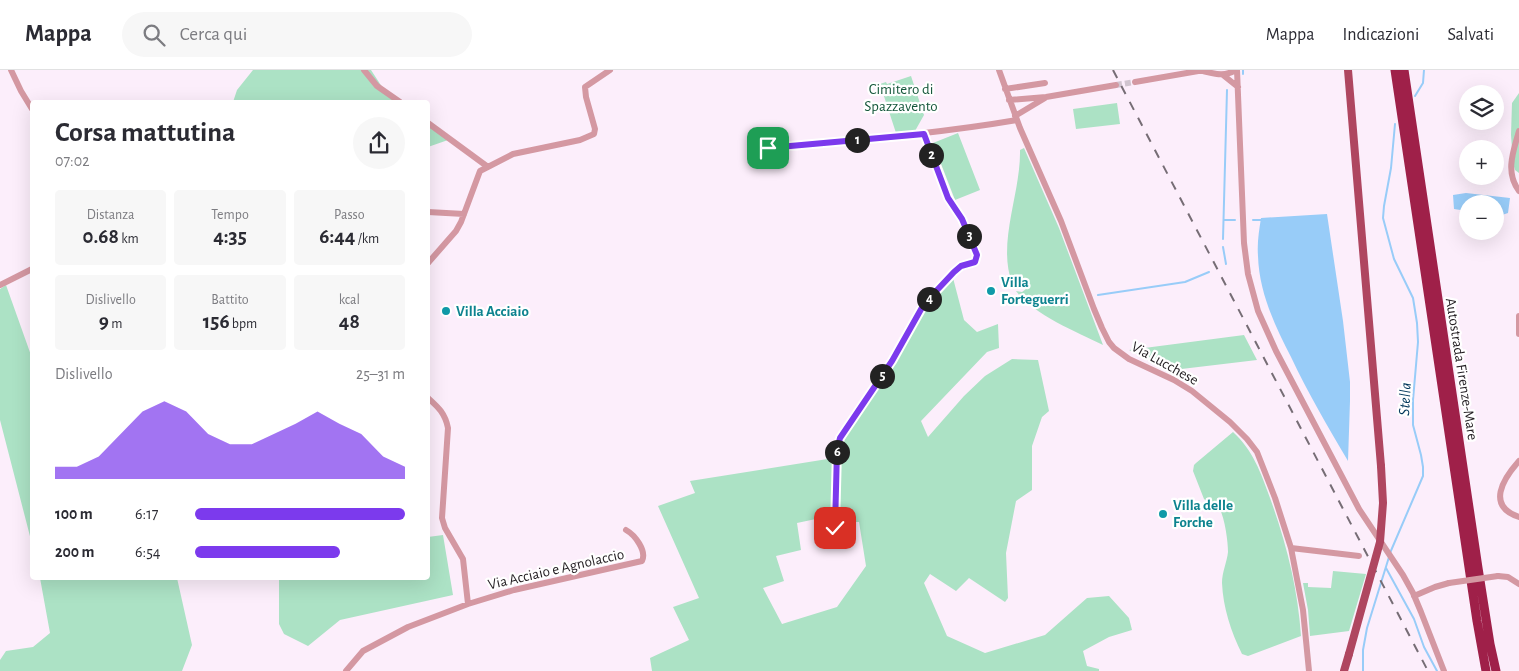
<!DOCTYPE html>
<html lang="it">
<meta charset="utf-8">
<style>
:root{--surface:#fff;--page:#f7f7f7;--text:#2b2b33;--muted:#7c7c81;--line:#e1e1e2;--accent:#7c3aed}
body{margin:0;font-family:"Alegreya Sans",sans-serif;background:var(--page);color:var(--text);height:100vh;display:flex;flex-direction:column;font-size:19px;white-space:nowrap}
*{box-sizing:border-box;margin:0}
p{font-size:16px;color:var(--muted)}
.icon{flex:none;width:28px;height:28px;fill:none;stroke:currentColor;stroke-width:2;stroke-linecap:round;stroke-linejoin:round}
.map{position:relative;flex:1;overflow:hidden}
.sheet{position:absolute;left:30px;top:30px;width:400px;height:480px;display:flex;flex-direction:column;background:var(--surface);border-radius:5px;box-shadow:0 5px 20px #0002}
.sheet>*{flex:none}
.fabs{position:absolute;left:1459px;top:15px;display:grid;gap:10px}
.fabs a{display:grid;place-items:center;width:45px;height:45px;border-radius:50%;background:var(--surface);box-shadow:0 5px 20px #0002;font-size:25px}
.pin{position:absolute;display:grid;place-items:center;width:42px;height:42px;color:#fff;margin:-21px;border-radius:10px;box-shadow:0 2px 8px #0006}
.km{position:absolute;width:25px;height:25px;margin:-12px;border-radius:50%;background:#222;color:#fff;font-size:14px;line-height:25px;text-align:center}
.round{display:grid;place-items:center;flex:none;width:52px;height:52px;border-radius:26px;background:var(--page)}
.headline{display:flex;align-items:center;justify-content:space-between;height:85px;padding:0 25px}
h1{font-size:28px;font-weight:700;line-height:38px}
.stats{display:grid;grid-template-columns:repeat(3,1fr);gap:8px;height:85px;padding:5px 25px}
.stats div{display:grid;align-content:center;border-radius:5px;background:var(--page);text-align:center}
.stats b{font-size:21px;font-weight:700}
.stats small{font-size:14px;font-weight:400}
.stats p{font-size:14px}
.chart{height:140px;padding:10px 25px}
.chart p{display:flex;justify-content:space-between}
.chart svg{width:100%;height:90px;margin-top:5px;fill:var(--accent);opacity:.7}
ul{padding:0 25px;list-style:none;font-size:16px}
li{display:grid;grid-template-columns:80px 60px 1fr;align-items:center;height:38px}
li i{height:12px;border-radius:6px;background:var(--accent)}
header{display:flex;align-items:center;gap:30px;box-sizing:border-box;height:70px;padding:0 25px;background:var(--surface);border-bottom:1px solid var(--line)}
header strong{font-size:24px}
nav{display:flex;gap:28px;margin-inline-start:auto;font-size:18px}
.search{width:350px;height:45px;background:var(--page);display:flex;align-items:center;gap:12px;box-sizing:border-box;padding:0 18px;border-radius:28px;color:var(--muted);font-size:19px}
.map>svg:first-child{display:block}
.green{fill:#ace2c5;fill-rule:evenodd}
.water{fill:#98ccf8}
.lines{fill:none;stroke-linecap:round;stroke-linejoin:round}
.stream{stroke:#98ccf8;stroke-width:2}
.minor-tunnel{stroke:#d0c4cf;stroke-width:6;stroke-dasharray:6 3;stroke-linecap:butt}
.minor{stroke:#d498a2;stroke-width:6}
.major{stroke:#af4660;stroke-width:8}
.highway{stroke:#9f2049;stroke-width:9}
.rail{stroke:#766d75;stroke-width:2;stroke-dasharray:9 9;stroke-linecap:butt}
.minor-bridge{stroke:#d498a2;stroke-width:6}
.major-bridge{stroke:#af4660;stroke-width:8}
.route-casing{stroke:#fff;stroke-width:10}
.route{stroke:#7c3aed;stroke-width:6}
.culture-dot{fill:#0f9aa8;stroke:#fff;stroke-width:2}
.labels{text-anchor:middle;stroke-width:4.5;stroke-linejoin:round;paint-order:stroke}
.park-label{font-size:15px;fill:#15573b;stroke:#fff}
.culture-label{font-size:15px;font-weight:bold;fill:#0d838f;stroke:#fff;text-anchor:start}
.street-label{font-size:15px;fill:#221d21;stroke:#fff}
.water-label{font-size:16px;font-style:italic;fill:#02375a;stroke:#fff}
</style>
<header>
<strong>Mappa</strong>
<div class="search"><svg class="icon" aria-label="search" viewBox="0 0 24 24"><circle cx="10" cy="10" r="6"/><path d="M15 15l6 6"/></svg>Cerca qui</div>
<nav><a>Mappa</a><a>Indicazioni</a><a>Salvati</a></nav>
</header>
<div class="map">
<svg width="1519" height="601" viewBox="0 0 1519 601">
<rect width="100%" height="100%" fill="#fceefb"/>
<path class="green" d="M253 0H371L388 26 395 32H233L237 20Z
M911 6 924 45 915 61 896 63 880 14 886 12 887 14Z
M1519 23V103L1515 100 1513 93 1511 65 1512 33Z
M1117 33 1120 54 1076 59 1073 39Z
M428 56 448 70 428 77Z
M958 63 980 120 955 130 933 73Z
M1024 78 1059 158 1103 275C1077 262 1034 245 1016 221L1022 222 1026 219V213L1022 207H1016L1012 213C997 172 1021 123 1020 80Z
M953 208 964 250 977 262 998 254 999 278 987 282 921 351 928 367 964 326 985 306 1012 289 1038 290 1049 341 1042 347 1032 376V420L1016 431 1006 483 1008 528 1005 532 969 508 956 521 930 504 924 513 947 566 985 583 1045 565 1087 528 1109 526 1129 548 1132 560 1109 567 1083 581 1087 596 1099 599V601H652L650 588 689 570 673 537 699 528 658 436 695 423 690 411 840 387 844 370 889 299 922 242ZM830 446 831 452H859L866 496 837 537 782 554 763 518 784 511 776 486 801 480 797 453Z
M6 215 32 288V474L0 350V219Z
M1244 265 1257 290 1173 300 1129 280Z
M1233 362C1253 380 1261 403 1270 428 1286 472 1298 519 1301 566L1248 586 1242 584C1231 562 1223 537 1222 513 1222 502 1227 492 1228 482 1228 470 1224 441 1216 433L1208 432 1204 429 1193 401 1194 395 1196 393Z
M443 465 453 525 340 550 308 576 284 564 279 554V508H428V467Z
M1333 501 1366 504 1349 561 1310 566 1308 540 1303 513H1308V517L1331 518Z
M40 508H177L192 575 182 601H0V590L6 581 33 577 50 563Z"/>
<path class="water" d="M1466 123 1510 128 1508 143 1502 145H1495V134H1468L1467 141 1454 139 1453 125Z
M1327 144 1343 251 1350 312V331L1348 391C1328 357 1308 323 1291 287 1275 256 1259 222 1258 186 1257 173 1259 161 1261 148Z"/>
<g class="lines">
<path class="stream" d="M1243 0V4
M1415 26 1423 13 1424 0
M1224 150H1235
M1253 150H1261
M1223 169 1227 20
M1223 177 1226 194
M1098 225 1185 212 1209 202
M1390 483 1423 406V397L1421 385 1413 355V330L1418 272 1417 253 1413 228 1394 189 1383 148 1384 136 1391 98 1395 54
M1386 498 1414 549 1424 577 1437 601
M1363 601V580L1367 558 1389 487"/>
<path class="minor-tunnel" d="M1116 15 1135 12"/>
<path class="minor" d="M11 0 21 21 32 39
M364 0 377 16 400 32
M999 0 1020 58 1061 151 1094 239 1102 258 1109 272 1114 278 1129 289 1174 310 1192 321 1230 352 1247 369 1257 382 1275 428 1291 478 1303 540 1309 601
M1237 0 1244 173 1248 204 1258 241 1276 281 1359 439 1403 505 1413 523 1421 542 1444 601
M1203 1C1216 4 1223 7 1236 0
M1223 5 1238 17
M1135 12 1204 0
M1005 19 1045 13
M1009 30 1046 27 1116 15
M1015 46 1045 28
M428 53 488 97
M1519 61C1513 82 1505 102 1519 121
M762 77 770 78C853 70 935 64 1017 50
M428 142 464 144
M428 193 456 161 461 152 480 101 513 84 580 70 594 64 595 59 586 27 585 17 610 0
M0 215 32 199
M1519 246V264
M428 328C438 337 445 343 448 358L442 448 445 458 463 489 468 534
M1519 391C1503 409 1486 436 1519 447
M835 458 837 380 840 368 892 291 924 234 954 202 961 196 975 192 977 188 962 149 947 128 924 64
M1291 478 1359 486
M1498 506 1508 507 1519 514
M1414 526 1435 517 1449 513
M346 601 363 581 408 557 468 534 514 520 642 491C647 481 635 465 626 460"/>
<path class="major" d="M1348 0 1381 396
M1344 601 1349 584"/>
<path class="highway" d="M1395 0 1477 551 1486 601
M1404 0 1478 498 1490 574 1496 601"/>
<path class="rail" d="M1113 0 1428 601"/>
<path class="minor-bridge" d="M1449 513 1498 506"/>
<path class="major-bridge" d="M1349 584 1380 472 1383 433 1381 396"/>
</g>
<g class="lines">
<g class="route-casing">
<path id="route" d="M768 78 924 64 948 128 962 149 977 185 975 192 961 196 954 202 924 234 892 291 840 368 837 380 835 458"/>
</g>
<use href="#route" class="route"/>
</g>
<g class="culture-dot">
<circle cx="991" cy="221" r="5"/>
<circle cx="446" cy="241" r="5"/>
<circle cx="1163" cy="444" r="5"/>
</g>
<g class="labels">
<g class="park-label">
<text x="901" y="24">Cimitero di<tspan x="901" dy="17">Spazzavento</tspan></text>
</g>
<g class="culture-label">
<text x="1001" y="217">Villa<tspan x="1001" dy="17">Forteguerri</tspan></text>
<text x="456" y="246">Villa Acciaio</text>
<text x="1173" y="440">Villa delle<tspan x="1173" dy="17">Forche</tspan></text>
</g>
<g class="street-label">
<text transform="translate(1165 293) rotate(29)" y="5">Via Lucchese</text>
<text transform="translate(1462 299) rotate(81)" y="5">Autostrada Firenze-Mare</text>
<text transform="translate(556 499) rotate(-13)" y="5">Via Acciaio e Agnolaccio</text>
</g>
<g class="water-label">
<text transform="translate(1404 329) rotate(-87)" y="6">Stella</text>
</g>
</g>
</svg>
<div class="fabs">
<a><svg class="icon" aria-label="layers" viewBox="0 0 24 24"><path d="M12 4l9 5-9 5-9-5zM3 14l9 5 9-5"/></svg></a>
<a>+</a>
<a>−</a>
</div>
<div class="pin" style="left:768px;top:78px;background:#1e9e55"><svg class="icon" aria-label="arrive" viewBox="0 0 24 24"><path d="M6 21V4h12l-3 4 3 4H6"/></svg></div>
<div class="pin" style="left:835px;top:458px;background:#d93025"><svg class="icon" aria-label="check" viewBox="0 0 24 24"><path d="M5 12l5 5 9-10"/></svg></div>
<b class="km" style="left:857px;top:70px">1</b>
<b class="km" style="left:931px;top:85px">2</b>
<b class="km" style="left:969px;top:166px">3</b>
<b class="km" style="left:929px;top:229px">4</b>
<b class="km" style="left:882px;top:306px">5</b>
<b class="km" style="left:837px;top:382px">6</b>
<section class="sheet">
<div class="headline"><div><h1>Corsa mattutina</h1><p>07:02</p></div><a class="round"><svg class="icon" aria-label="share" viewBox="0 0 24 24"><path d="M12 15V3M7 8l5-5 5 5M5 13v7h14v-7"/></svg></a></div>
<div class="stats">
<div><p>Distanza</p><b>0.68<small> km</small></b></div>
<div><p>Tempo</p><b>4:35</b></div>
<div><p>Passo</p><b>6:44<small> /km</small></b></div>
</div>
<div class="stats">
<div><p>Dislivello</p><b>9<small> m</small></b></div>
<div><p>Battito</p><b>156<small> bpm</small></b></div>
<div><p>kcal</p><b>48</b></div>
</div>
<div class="chart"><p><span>Dislivello</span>25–31 m</p>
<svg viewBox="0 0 160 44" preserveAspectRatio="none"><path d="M0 44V38L10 38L20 33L30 22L40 11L50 6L60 11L70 22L80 27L90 27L100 22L110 17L120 11L130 17L140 22L150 33L160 38V44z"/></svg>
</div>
<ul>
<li><b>100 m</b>6:17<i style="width:100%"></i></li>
<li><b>200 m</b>6:54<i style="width:69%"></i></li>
</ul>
</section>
</div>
